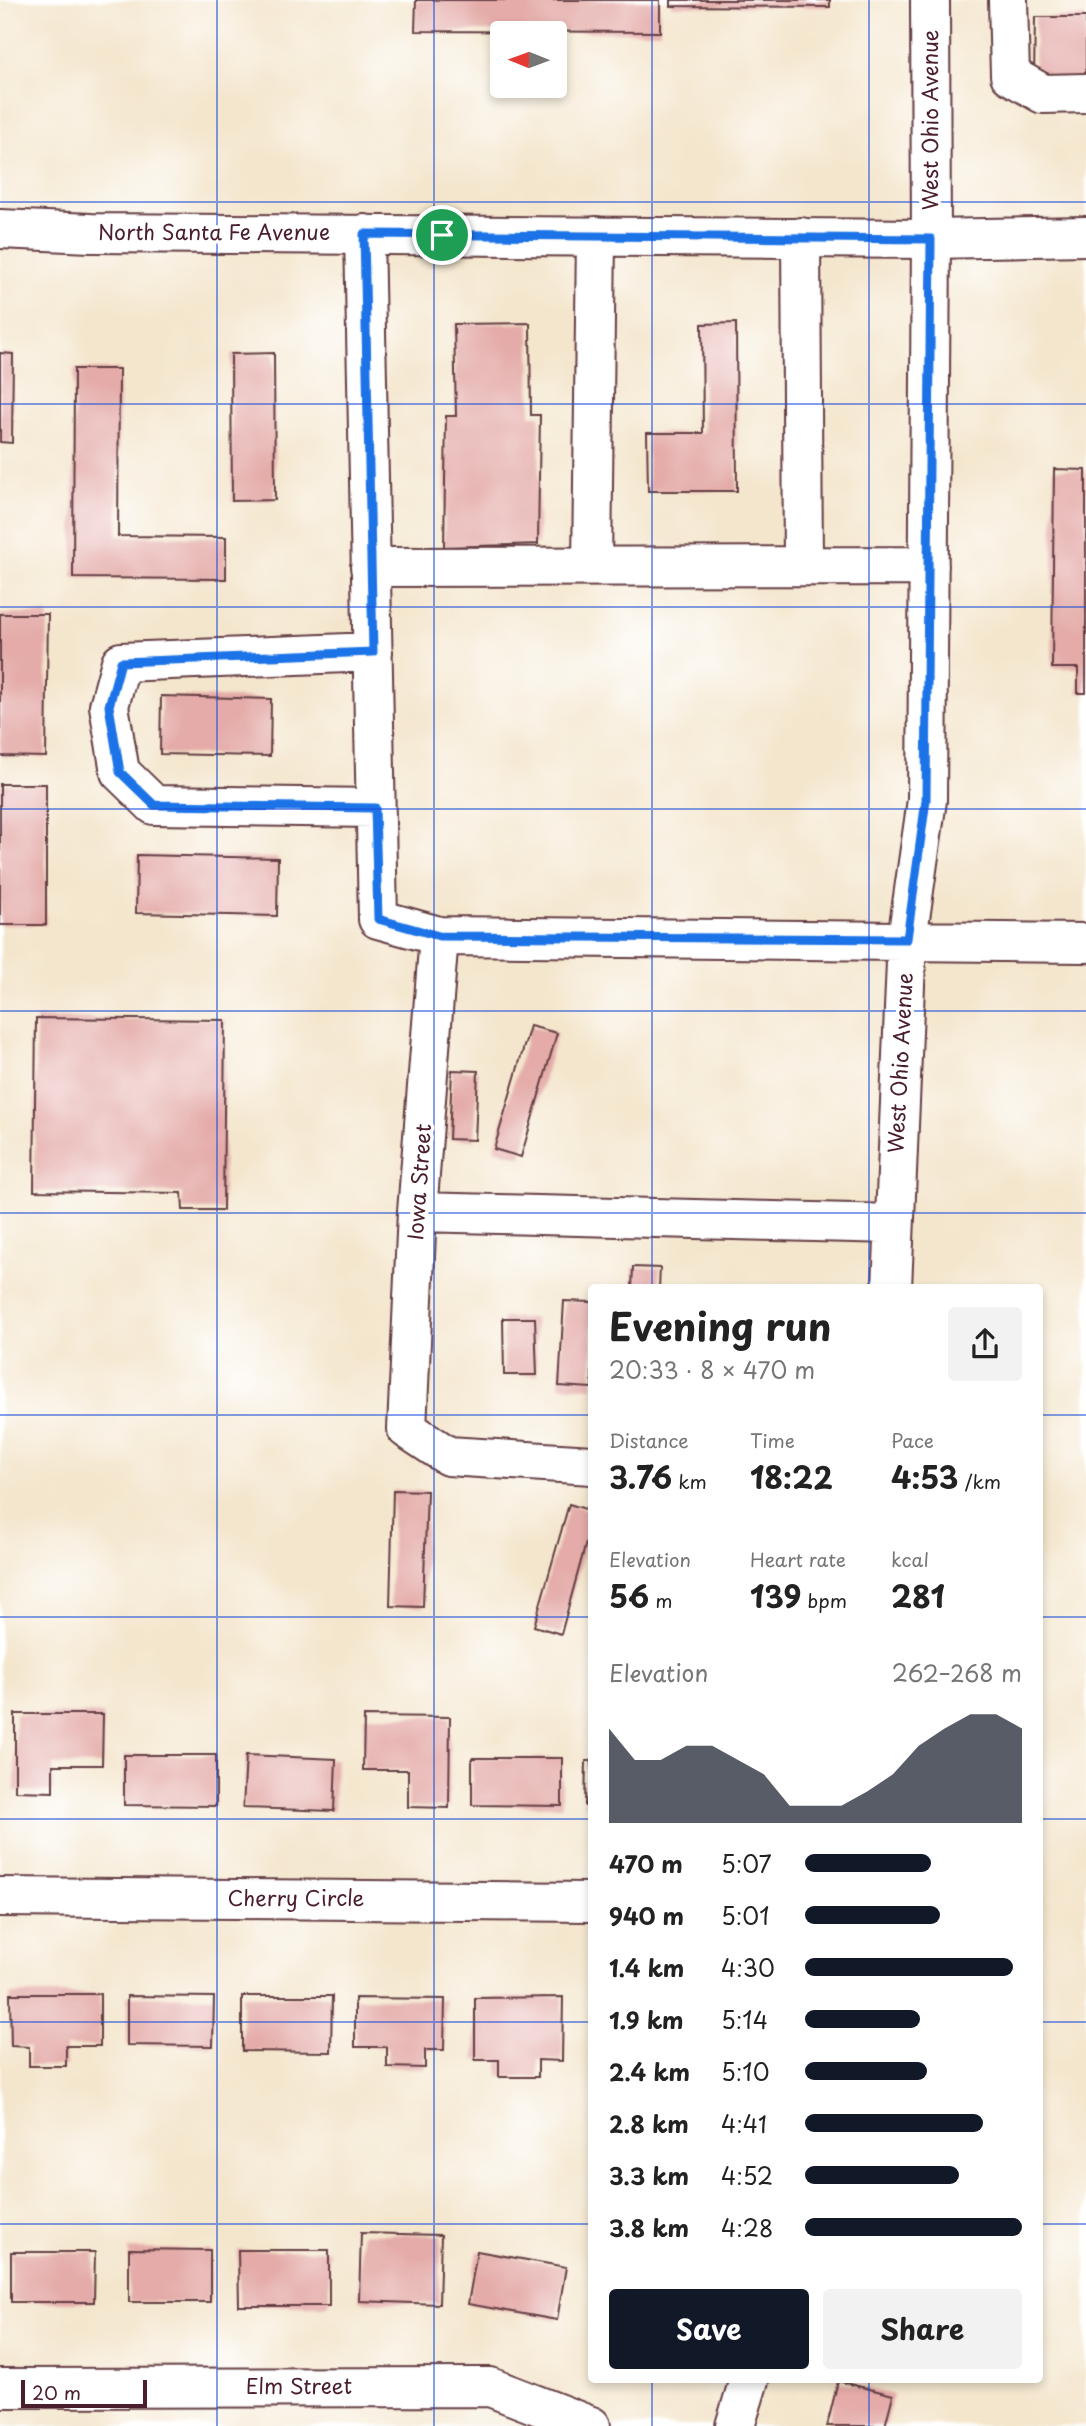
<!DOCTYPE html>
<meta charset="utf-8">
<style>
:root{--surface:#fff;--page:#f2f2f2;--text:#222;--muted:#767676;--accent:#111827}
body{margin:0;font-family:"Playpen Sans",sans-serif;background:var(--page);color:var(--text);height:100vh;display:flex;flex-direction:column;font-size:26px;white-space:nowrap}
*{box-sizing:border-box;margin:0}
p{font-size:23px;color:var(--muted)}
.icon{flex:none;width:38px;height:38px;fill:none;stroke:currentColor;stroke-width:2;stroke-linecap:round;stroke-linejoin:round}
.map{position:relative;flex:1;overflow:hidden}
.side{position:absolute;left:588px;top:1284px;width:455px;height:1099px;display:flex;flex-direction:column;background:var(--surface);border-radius:7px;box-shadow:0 4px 10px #0003}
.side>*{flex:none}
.needle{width:46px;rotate:271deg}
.fabs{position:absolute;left:490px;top:21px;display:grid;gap:14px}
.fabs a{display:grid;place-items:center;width:77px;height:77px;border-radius:7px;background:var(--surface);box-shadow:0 4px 10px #0003;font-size:35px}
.scale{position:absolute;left:21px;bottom:18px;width:126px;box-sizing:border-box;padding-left:7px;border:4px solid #4a1f2b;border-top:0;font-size:19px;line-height:24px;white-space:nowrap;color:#4a1f2b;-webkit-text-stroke:5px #fff;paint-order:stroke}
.pin{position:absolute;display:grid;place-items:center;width:60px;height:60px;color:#fff;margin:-30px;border:4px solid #fff;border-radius:50%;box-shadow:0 2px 7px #0007}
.round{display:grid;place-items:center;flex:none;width:74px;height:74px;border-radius:7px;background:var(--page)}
.headline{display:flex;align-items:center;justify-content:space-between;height:119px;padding:0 21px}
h1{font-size:38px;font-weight:700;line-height:52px}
.figures{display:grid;grid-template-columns:repeat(3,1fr);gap:10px;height:119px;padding:7px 21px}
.figures div{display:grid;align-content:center}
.figures b{font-size:30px;font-weight:700}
.figures small{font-size:19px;font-weight:400}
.figures p{font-size:19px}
.chart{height:196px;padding:14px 21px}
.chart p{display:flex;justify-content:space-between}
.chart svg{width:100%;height:126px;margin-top:7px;fill:var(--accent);opacity:.7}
.action{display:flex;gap:14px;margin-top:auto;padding:14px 21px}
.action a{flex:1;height:80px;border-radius:7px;background:var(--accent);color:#fff;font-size:28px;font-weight:700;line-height:80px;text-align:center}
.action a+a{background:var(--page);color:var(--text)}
ul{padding:0 21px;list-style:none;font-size:23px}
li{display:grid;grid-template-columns:112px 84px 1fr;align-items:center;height:52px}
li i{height:18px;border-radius:9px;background:var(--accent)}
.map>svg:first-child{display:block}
.building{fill:#e4aba8}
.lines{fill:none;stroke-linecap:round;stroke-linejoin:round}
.minor-casing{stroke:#643d43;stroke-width:42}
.major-casing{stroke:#643d43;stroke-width:42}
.minor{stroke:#fff;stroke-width:38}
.major{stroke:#fff;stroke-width:38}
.route-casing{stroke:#fff;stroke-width:14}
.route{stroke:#1a73e8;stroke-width:9}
.grid{fill:none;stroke:#1d4ed8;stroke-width:2;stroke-opacity:0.55}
.labels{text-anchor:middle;stroke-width:7;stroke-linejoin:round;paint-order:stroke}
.street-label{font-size:21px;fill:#4a1f2b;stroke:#fff}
</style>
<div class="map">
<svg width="1086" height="2426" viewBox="0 0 1086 2426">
<rect width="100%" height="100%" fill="#fff"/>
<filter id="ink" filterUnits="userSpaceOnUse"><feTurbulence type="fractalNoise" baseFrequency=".0143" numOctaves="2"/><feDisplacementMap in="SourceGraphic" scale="14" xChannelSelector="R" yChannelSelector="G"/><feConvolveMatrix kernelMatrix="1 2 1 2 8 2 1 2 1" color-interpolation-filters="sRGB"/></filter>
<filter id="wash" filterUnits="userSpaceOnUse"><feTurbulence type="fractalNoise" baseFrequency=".00686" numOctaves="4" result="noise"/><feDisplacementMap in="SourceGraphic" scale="28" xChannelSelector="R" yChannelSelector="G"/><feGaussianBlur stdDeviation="1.57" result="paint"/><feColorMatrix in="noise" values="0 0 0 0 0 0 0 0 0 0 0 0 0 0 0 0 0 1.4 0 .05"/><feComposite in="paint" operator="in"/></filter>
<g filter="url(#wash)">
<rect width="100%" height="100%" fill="#f4e6cd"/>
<g id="blocks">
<path class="building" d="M416 0H660V32L415 31Z
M671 0H830V7L671 6Z
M1035 17H1086V78L1034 79Z
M530 323 531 415H540L538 544 444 547 446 416H456L454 324Z
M736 323 737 491H648L647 433H703L702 324Z
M0 353 13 354 12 443 0 442Z
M274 353 275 500 232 501 231 354Z
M74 369H119L118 536 226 537V579L73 578Z
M1054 469 1086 470V693H1078V668H1052Z
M0 614H48L46 757 0 756Z
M161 696 271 699 270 756 160 754Z
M0 784H46V925H0Z
M137 855 278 858 277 916 136 913Z
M36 1018 225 1020 223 1210H183L182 1193 34 1191Z
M530 1026 557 1033 521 1157 494 1149Z
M452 1070 478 1071 475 1140 449 1139Z
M633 1267 660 1268 659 1288H632Z
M564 1301 592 1302V1388L559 1386Z
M503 1318H535L537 1375H504Z
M393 1490 427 1491 423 1607 390 1606Z
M569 1504 592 1511V1521L561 1634 534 1626Z
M15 1714H103L102 1765H53V1792L15 1791Z
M364 1716 450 1717 449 1808 408 1807V1770H363Z
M124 1755H216V1806L124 1805Z
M246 1755 336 1759 334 1811 243 1808Z
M472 1758H562V1806L472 1805Z
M586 1761H592V1806H585Z
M10 1994H100V2046H66V2066H29V2047L11 2046Z
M127 1996 214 1997 213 2046 127 2045Z
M242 1996H332L331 2052 242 2051Z
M563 1997 562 2061 538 2060V2077H499V2060H475V1998Z
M355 1998 445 1999 444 2050H425V2068L387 2067V2047H355Z
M361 2233 441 2235 439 2304 359 2301Z
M129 2249 210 2250V2302H129Z
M238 2250H329V2306H239Z
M477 2251 566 2267 557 2320 468 2304Z
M11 2252H95L94 2302H11Z
M838 2381 893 2395 885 2426H827Z"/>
</g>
</g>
<g filter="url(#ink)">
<use href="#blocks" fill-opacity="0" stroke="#643d43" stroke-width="2"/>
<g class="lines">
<g class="minor-casing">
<path id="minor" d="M1008 0 1010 75 1043 94 1086 93
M364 234 378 919 439 936 1086 943
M801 237 803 566
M592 566 596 236
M370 567 929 566
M373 652 121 662 109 706 120 772 154 805 375 808
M439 936 417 1212 407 1429 448 1456 592 1465
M417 1212 894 1224
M892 1288 907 939 927 800 931 239
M0 1897 592 1902
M0 2388 490 2387 591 2426
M735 2426 749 2380"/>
</g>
<g class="major-casing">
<path id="major" d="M930 0 931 239
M0 229 91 233 931 239 1086 236"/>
</g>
<use href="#minor" class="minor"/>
<use href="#major" class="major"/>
</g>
</g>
<g class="lines" filter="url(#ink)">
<g class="route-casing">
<path id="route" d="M364 234 931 239 926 800 907 939 439 936 378 919 375 808 154 805 120 772 109 706 121 662 373 652Z"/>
</g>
<use href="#route" class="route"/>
</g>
<path class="grid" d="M217 0V2426M434 0V2426M652 0V1288M869 0V1288M0 202H1086M0 404H1086M0 607H1086M0 809H1086M0 1011H1086M0 1213H1086M0 1415H592M1040 1415H1086M0 1617H592M1040 1617H1086M0 1819H592M1040 1819H1086M0 2022H592M1040 2022H1086M0 2224H592M1040 2224H1086M652 2380V2426M869 2380V2426"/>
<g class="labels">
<g class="street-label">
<text transform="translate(931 120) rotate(-90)" y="7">West Ohio Avenue</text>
<text x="214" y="240">North Santa Fe Avenue</text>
<text transform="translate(901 1063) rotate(-87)" y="7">West Ohio Avenue</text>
<text transform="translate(420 1182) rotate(-86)" y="7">Iowa Street</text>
<text x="296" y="1906">Cherry Circle</text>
<text x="299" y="2394">Elm Street</text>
</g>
</g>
</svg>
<div class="fabs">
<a><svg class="needle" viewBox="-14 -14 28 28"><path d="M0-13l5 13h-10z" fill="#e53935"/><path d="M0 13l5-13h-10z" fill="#767676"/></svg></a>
</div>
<div class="scale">20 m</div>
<div class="pin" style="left:442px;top:235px;background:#1e9e55"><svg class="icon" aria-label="arrive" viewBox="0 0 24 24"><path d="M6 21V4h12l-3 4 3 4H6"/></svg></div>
<section class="side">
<div class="headline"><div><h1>Evening run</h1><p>20:33 · 8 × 470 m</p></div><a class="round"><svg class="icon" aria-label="share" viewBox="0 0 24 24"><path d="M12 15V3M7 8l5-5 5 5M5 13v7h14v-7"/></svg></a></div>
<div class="figures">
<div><p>Distance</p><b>3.76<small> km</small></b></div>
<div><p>Time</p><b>18:22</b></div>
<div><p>Pace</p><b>4:53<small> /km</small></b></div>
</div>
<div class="figures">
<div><p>Elevation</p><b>56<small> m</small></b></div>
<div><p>Heart rate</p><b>139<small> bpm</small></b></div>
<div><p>kcal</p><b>281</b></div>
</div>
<div class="chart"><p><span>Elevation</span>262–268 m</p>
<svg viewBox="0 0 160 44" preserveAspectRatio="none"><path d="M0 44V11L10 22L20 22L30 17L40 17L50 22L60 27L70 38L80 38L90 38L100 33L110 27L120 17L130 11L140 6L150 6L160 11V44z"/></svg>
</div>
<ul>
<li><b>470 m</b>5:07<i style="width:58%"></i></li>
<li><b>940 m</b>5:01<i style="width:62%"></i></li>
<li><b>1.4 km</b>4:30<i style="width:96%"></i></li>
<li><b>1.9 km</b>5:14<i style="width:53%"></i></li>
<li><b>2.4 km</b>5:10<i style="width:56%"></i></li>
<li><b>2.8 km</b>4:41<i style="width:82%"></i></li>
<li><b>3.3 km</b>4:52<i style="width:71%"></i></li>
<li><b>3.8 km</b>4:28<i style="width:100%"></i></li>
</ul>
<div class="action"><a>Save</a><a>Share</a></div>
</section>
</div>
